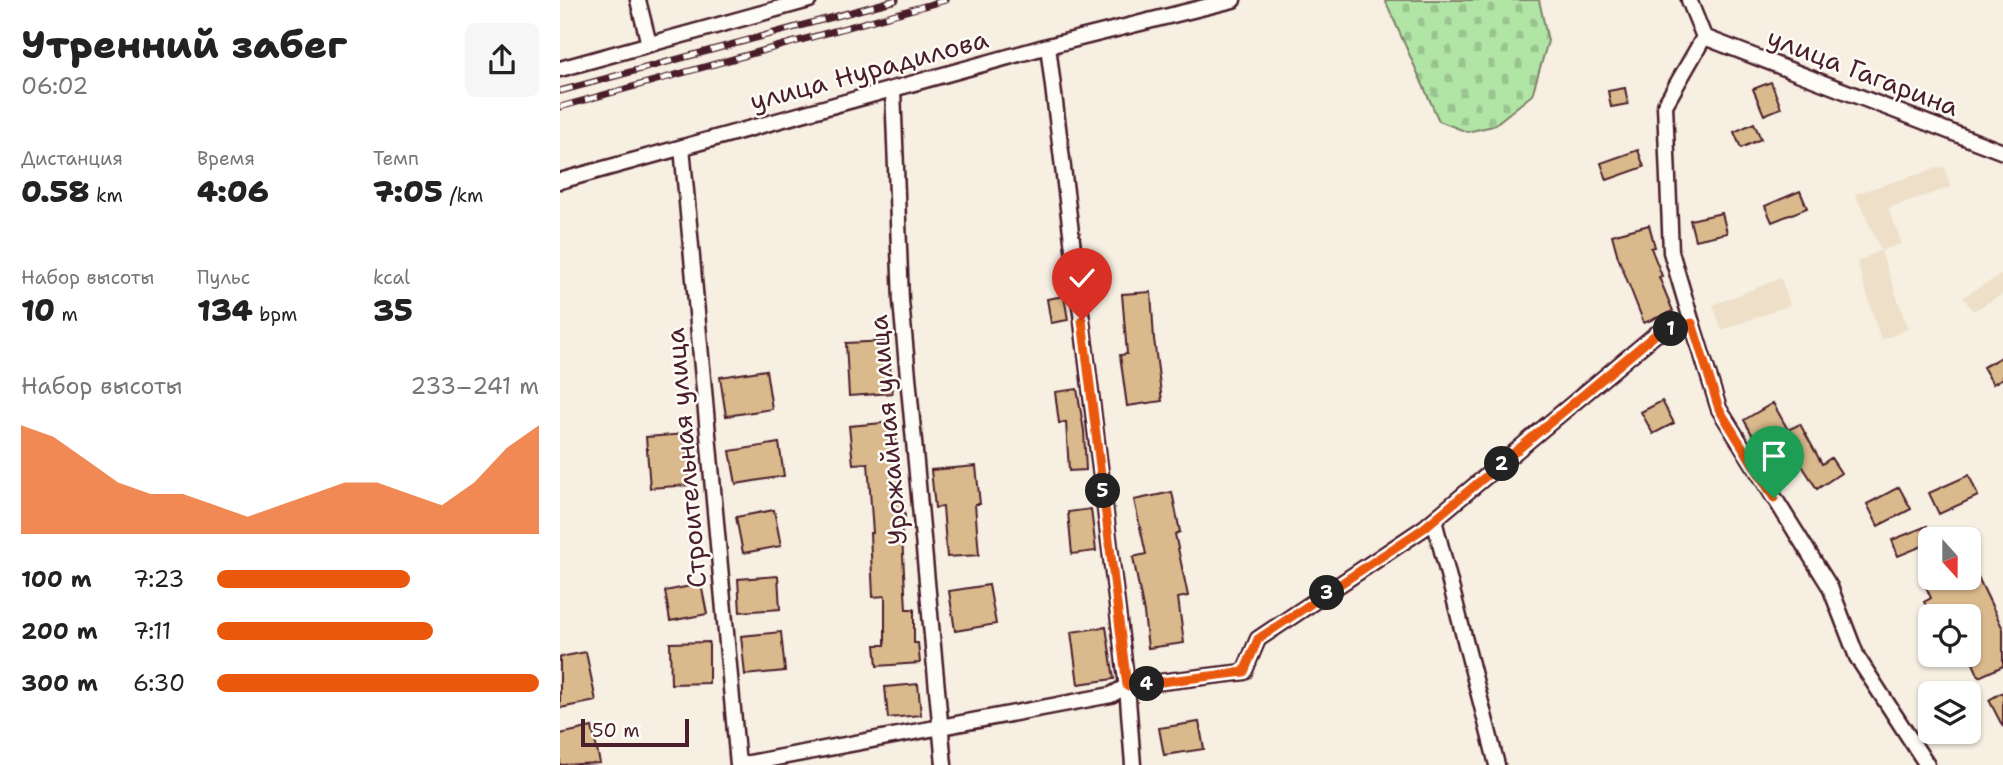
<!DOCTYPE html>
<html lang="ru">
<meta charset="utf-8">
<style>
:root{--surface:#fff;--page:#f6f6f6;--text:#222;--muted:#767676;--accent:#ea580c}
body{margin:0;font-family:"Shantell Sans",sans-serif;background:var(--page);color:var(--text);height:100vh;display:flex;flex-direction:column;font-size:26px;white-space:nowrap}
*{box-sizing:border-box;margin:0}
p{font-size:23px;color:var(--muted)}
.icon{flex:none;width:38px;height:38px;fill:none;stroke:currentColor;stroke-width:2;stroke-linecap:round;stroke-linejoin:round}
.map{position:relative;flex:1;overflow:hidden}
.details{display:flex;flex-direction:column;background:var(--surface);width:560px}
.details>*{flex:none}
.needle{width:46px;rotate:159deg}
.controls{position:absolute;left:1358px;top:527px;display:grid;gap:14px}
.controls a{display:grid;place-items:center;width:63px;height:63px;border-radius:10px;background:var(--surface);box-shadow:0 2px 5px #0004;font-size:35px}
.scale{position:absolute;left:21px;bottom:18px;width:108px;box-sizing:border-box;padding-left:7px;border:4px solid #4a1f2b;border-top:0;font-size:19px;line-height:24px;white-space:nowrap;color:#4a1f2b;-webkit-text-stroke:5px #fdfcf7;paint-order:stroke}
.pin{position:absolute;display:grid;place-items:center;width:60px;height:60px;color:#fff;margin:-72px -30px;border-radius:50% 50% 50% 0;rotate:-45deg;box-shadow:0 0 7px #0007}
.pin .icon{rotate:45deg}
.km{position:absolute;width:35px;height:35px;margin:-18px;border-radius:50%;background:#222;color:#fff;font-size:19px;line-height:35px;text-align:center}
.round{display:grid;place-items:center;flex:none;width:74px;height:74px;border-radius:10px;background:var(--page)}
.overview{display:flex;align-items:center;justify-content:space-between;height:119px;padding:0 21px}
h1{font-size:38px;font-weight:800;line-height:52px}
.metrics{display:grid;grid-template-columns:repeat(3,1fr);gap:10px;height:119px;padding:7px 21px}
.metrics div{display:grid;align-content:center}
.metrics b{font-size:30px;font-weight:800}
.metrics small{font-size:19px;font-weight:400}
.metrics p{font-size:19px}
.chart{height:196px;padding:14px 21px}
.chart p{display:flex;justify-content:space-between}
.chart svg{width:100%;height:126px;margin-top:7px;fill:var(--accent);opacity:.7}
ul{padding:0 21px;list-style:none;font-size:23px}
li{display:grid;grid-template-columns:112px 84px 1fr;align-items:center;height:52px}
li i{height:18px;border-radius:9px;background:var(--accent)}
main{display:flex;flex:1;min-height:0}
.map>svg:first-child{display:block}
.built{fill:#eedfc8}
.cemetery{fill:url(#cemetery-stones);stroke:#7e8268;stroke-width:2}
.building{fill:#daba8d;stroke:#4a1f2b;stroke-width:2}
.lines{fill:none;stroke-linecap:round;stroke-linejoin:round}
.street-casing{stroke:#4a1f2b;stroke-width:19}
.street{stroke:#fdfcf7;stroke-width:14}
.rail-casing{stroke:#4a1f2b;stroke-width:7}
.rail{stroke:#fdfcf7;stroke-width:4.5;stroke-dasharray:13;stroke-linecap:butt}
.route-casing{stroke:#fff;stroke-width:14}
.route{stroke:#ea580c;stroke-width:9}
.labels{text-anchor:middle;stroke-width:5;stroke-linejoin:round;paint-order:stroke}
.street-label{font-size:26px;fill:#4a1f2b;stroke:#fdfcf7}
</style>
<main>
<section class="details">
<div class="overview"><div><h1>Утренний забег</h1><p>06:02</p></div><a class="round"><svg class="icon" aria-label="share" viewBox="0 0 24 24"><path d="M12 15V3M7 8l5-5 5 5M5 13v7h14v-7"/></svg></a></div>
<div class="metrics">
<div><p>Дистанция</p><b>0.58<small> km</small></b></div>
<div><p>Время</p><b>4:06</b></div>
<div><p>Темп</p><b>7:05<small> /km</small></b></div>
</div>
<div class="metrics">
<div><p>Набор высоты</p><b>10<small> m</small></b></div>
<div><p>Пульс</p><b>134<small> bpm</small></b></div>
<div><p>kcal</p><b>35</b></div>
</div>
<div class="chart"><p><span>Набор высоты</span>233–241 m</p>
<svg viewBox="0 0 160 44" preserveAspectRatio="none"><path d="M0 44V6L10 10L20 18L30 26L40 30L50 30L60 34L70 38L80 34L90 30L100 26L110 26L120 30L130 34L140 26L150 14L160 6V44z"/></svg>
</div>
<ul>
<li><b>100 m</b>7:23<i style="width:60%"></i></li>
<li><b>200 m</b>7:11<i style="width:67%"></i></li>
<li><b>300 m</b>6:30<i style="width:100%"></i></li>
</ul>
</section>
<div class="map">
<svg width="1443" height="765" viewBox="0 0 1443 765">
<defs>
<pattern id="cemetery-stones" width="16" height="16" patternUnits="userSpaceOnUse" patternTransform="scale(1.75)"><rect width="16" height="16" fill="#b1e5a6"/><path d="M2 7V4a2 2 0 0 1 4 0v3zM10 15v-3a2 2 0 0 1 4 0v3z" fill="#9ac48f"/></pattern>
</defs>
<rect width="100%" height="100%" fill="#f6efe2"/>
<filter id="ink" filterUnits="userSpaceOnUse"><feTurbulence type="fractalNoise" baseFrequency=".0143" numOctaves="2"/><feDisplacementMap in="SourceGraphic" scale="14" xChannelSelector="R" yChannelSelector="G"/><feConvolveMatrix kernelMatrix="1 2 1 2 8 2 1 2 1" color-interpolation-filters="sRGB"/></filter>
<g filter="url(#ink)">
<path class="built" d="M1384 166 1391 187 1328 208 1342 243 1321 251 1348 329 1321 340 1297 262 1321 250 1295 194Z
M1443 274V294L1413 311 1403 297Z
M1221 278 1230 305 1162 330 1153 305Z"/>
<path class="cemetery" d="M825 0H979L988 41 972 95 933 126 907 132 879 121Z"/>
<path class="building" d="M1211 82 1221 108 1204 115 1193 89Z
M1065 88 1068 104 1051 107 1048 91Z
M1194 123 1201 139 1181 148 1174 132Z
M1078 150 1084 167 1047 180 1041 163Z
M1240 191 1247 208 1212 222 1205 206Z
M1162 213 1167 233 1135 240 1130 220Z
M1089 225 1095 247 1091 248 1102 276 1099 277 1113 311 1084 323 1058 257 1052 235Z
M591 292 594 339 602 401 567 406 560 355 567 354 562 294Z
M504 296 508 320 491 323 487 299Z
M328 341 332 393 289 396 286 343Z
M1443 356V378L1433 384 1423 367Z
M206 370 212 409 166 416 160 377Z
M517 389 524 431 526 470 509 471 506 422 499 423 495 392Z
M1102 401 1114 423 1093 434 1081 412Z
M1213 403 1228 430 1240 424 1262 464 1271 458 1281 473 1257 489 1241 464 1230 470 1218 448 1208 454 1197 433 1193 436 1184 420Z
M334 422 345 517 341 518 346 609H354V643H358L360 663 317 666 315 645H325V596L313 597 310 533H313L308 463 293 464 289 426Z
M126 434 130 485 90 488 86 437Z
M219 443 224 476 176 484 170 451Z
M416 466 420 504H415L419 555 387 557 383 507 375 508 371 470Z
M1409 475 1418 496 1379 514 1369 493Z
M1339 487 1351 509 1318 526 1307 504Z
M612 492 620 532 615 534 628 596 618 598 624 643 588 648 584 613 573 557 586 554 574 500Z
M531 509 536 551 512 554 508 512Z
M214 510 221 546 183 553 176 517Z
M1367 526 1370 543 1338 556 1332 540Z
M218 576 220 609 180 612 178 579Z
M1418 577 1443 629V666L1419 677 1409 654V616H1371L1364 602 1371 598 1362 578H1393L1397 586Z
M141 584 147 614 110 621 105 591Z
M429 585 436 624 395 631 389 591Z
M546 627 554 679 518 684 511 632Z
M221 632 225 671 185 675 181 636Z
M149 642V683L111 684 110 643Z
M26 652 36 701 0 708V657Z
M358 684 361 715 328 718 325 687Z
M1443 692V727L1429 700Z
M639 722 644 749 604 755 599 728Z
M32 727 40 763 0 765V734Z"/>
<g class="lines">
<g class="street-casing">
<path id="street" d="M78 0 89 44
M1129 0 1144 37 1443 152
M1144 37 1105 105 1111 252 1132 323 1159 409 1270 587 1297 657 1367 765
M488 46 567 686 573 765
M0 69 249 0
M333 89 341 301 384 765
M122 147 178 765
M0 181 488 46 673 0
M874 520 937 765
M179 765 551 695 567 686 684 672 698 639 864 528 1096 334 1132 323"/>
</g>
<use href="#street" class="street"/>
<g class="rail-casing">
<path id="rail" d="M0 91 336 0
M0 107 386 0"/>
</g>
<use href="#rail" class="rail"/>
</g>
</g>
<g class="lines" filter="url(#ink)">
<g class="route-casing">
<path id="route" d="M522 320 567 686 684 672 698 639 864 528 1096 334 1132 323 1159 409 1214 498"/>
</g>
<use href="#route" class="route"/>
</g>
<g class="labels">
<g class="street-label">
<text transform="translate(309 70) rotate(-15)" y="9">улица Нурадилова</text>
<text transform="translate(1303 72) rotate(21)" y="9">улица Гагарина</text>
<text transform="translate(328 430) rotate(-95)" y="9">Урожайная улица</text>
<text transform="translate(126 458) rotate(-95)" y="9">Строительная улица</text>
</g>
</g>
</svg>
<div class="controls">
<a><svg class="needle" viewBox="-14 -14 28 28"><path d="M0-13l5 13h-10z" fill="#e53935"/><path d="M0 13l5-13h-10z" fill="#767676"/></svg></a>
<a><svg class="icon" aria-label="locate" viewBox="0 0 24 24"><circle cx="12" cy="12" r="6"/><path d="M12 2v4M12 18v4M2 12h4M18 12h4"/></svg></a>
<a><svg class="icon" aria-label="layers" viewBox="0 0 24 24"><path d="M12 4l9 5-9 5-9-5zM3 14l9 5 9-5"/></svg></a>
</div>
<div class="scale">50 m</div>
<div class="pin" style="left:1214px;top:498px;background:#1e9e55"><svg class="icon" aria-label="arrive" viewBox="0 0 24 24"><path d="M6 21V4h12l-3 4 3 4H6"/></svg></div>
<div class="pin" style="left:522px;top:320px;background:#d93025"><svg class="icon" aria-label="check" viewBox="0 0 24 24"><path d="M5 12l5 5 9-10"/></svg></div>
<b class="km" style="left:1111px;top:329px">1</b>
<b class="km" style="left:942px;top:464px">2</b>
<b class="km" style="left:767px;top:593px">3</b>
<b class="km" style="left:587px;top:684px">4</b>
<b class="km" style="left:543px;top:491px">5</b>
</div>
</main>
